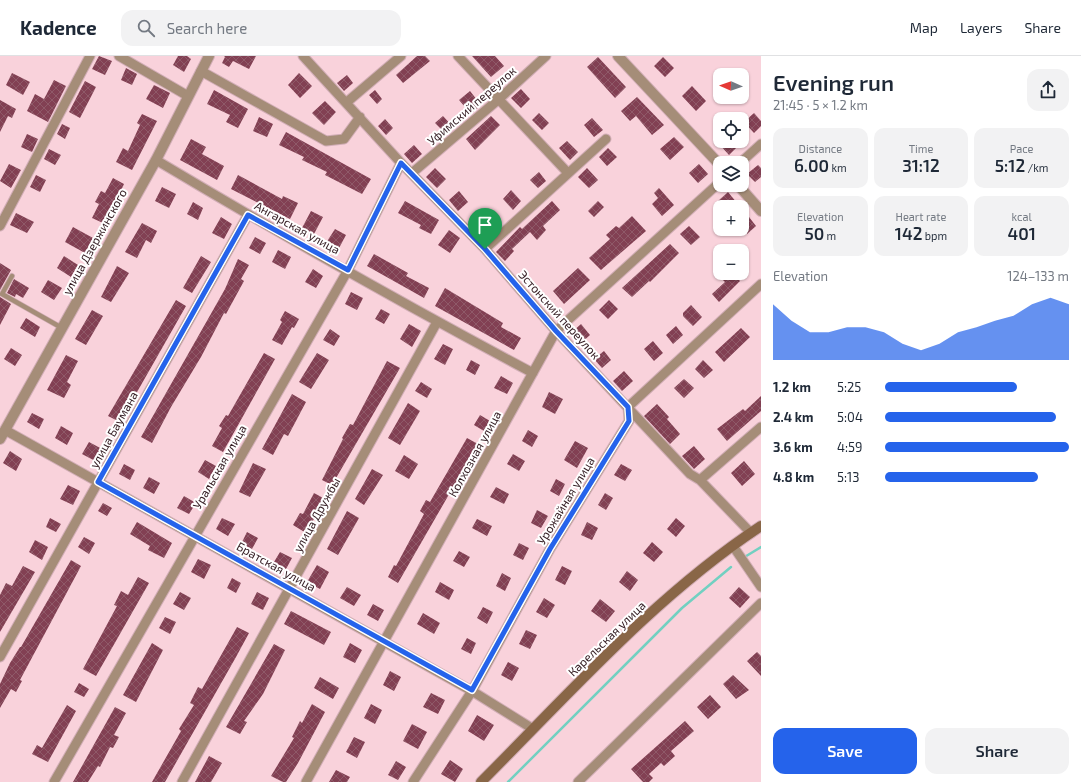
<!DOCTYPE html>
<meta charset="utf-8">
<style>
:root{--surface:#fff;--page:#f2f2f3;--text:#1f2937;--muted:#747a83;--line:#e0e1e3;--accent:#2563eb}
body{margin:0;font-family:"Exo 2",sans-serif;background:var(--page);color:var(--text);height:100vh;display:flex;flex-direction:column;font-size:15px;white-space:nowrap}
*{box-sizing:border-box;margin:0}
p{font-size:13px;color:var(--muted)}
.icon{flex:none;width:22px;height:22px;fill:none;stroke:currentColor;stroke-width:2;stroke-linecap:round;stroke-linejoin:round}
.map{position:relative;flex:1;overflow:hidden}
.drawer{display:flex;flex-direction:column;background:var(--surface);width:320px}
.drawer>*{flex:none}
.needle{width:26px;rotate:272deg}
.tools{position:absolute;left:713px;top:12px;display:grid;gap:8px}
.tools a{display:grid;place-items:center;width:36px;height:36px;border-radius:8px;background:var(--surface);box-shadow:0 1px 3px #0004;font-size:20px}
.pin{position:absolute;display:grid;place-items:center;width:34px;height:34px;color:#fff;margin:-41px -17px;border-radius:50% 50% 50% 0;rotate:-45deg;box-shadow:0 0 4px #0007}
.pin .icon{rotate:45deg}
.round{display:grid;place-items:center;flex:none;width:42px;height:42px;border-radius:12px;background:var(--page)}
.head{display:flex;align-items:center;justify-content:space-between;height:68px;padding:0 12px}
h1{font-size:22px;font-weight:600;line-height:30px}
.metrics{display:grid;grid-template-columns:repeat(3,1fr);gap:6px;height:68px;padding:4px 12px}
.metrics div{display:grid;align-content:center;border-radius:10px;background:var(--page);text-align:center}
.metrics b{font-size:17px;font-weight:600}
.metrics small{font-size:11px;font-weight:400}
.metrics p{font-size:11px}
.chart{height:112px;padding:8px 12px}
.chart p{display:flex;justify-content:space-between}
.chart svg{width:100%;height:72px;margin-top:4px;fill:var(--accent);opacity:.7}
.button{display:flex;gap:8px;margin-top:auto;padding:8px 12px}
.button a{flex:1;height:46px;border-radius:12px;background:var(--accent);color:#fff;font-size:16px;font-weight:600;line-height:46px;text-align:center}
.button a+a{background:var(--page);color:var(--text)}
ul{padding:0 12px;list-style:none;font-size:13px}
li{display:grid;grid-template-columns:64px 48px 1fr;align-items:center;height:30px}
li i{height:10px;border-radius:5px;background:var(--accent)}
header{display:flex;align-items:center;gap:24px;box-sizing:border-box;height:56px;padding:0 20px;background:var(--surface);border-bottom:1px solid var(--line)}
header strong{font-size:19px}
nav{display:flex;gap:22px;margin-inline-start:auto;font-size:14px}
.search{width:280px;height:36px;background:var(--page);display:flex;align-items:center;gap:10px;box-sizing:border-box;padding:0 14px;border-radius:12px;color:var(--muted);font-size:15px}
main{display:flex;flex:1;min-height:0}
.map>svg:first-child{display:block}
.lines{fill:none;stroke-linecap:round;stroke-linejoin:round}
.stream{stroke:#72d0c1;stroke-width:2.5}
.building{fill:url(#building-cross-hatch)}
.service-casing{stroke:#d2aeb7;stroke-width:6}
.minor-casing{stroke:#d2aeb7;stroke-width:11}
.tertiary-casing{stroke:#d2aeb7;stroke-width:12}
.secondary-casing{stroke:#d2aeb7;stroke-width:12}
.service{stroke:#a58d78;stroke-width:4.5}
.minor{stroke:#a58d78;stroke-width:9}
.tertiary{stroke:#a58d78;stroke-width:10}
.secondary{stroke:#896647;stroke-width:10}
.route-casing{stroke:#fff;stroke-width:8}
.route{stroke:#2563eb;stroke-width:5}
.labels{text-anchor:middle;stroke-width:4;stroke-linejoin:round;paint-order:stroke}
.street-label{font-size:12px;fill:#372026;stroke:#fff}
</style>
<header>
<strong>Kadence</strong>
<div class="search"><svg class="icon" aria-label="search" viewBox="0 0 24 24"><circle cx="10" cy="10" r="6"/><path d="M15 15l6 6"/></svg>Search here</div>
<nav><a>Map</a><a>Layers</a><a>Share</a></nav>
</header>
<main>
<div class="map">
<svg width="761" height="726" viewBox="0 0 761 726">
<defs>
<pattern id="building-cross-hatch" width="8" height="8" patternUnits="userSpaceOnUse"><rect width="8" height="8" fill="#824053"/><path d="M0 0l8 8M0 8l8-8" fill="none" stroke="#8f5968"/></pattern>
</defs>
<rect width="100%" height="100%" fill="#f9d2db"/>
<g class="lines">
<path class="stream" d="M743 502 761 491
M508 726 682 552 731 511"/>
</g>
<path class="building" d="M99 0 112 5 105 19 92 13Z
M178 0H187L191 3 184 16 173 9Z
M224 0H256L249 13 233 5 229 11 222 7 225 1Z
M417 0H425L430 5 403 27 396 19Z
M472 0H495L504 10 491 21Z
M598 1 626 31 615 42 587 11Z
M663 1 674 12 665 21 654 10Z
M126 12 137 18 132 29 121 24Z
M12 17 30 26 23 39 6 29Z
M299 17 312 30 300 42 288 29Z
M347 19 353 27 344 35 337 27Z
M54 24 66 30 48 66 27 55 35 38 44 43Z
M85 25 96 31 80 62 69 56Z
M154 29 170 37 163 52 146 43Z
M692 30 706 45 696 55 682 40Z
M521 33 530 43 521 52 511 42Z
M214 34 248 53 238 72 226 66 230 59 207 48Z
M375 34 382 43 377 48 369 39Z
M470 35 481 49 471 58 459 44Z
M637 41 664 69 652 79 636 60 630 65 621 55Z
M0 44 16 53 12 62 8 60 0 76Z
M325 45 336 56 324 69 312 57Z
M539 57 549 67 542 74 532 64Z
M754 57 761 65V70L754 77 744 66Z
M142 58 157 65 132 114 116 106 123 92 128 95 140 69 137 67Z
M443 60 453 71 446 78 435 67Z
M491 60 500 69 475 94 466 83Z
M259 61 273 68 267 81 253 75Z
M592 62 603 74 594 81 584 69Z
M385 63 393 72 386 79 378 70Z
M62 68 70 72 65 83 57 78Z
M286 76 371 123 362 138 325 119 327 116 302 104 304 101 279 89Z
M27 78 38 83 32 96 21 91Z
M674 81 684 91 670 104 660 93Z
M191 83 206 91 202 98 224 110 217 124 180 104Z
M567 85 578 96 570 104 559 92Z
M723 85H735L739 89 729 99 720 89Z
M414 89 422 98 412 107 404 98Z
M608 92 617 101 607 110 599 101Z
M49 93 61 99 55 109 44 103Z
M9 108 21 114 11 132 0 125Z
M699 108 708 118 698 127 689 117Z
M758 109 761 112V121L755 126 747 118Z
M435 112 446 123 437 132 426 121Z
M587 112 598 124 589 132 578 121Z
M539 116 546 125 538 132 530 124Z
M36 119 46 124 40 136 30 131Z
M238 119 282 143 283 140 298 147 290 163 231 133Z
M113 122 124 128 112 154 110 153 103 167 92 162 99 148 95 146 101 135 105 137Z
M162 131 176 138 169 152 155 145Z
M659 132 674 149 662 160 652 148 658 142 654 137Z
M511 134 521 145 513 154 503 143Z
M459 135 468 146 458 155 449 144Z
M728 136 737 147 732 151H723L718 145Z
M405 145 439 164 431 178 419 172 421 169 398 157Z
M552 145 560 154 543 170 546 174 537 184 530 176 512 193 514 195 505 205 496 196 520 171 522 173Z
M598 145 604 151 594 161 588 155Z
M193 146 203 152 198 164 187 158Z
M311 155 323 161 314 178 302 172Z
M16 157 34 166 27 177 10 169Z
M632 160 646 175 601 214 589 202 610 183 606 179 616 170 619 172Z
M221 161 232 168 224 183 212 177Z
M749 161 756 170 747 178 742 172V167Z
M485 162 494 171 483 181 475 172Z
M142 167 157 175 151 187 146 184 137 202 125 196Z
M689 170 700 181 691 189 680 178Z
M73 171 93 182 85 197 65 186Z
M335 173 346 179 338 194 326 187Z
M449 174 460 182 450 197 438 189Z
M255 181 266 187 260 198 249 192Z
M670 188 679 197 650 226 649 225 632 241 622 232Z
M278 194 291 201 285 213 272 206Z
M374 198 408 217 406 220 429 232 424 242 367 210Z
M64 200 78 209 71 221 57 212Z
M201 200 211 206 192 237 183 232Z
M238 203 249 209 241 223 244 225 226 258 224 257 201 301 171 351 152 387 141 381 225 233Z
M0 207 11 214 0 234Z
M117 210 129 217 111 246 101 241Z
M578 212 590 224 564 248 553 235Z
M313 213 323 220 316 232 305 226Z
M729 217H732L740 225 719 246 712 238 725 226 722 223Z
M14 223 29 232 23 242 16 238 15 241 7 237Z
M48 224 62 232 54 244 41 236Z
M445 232 503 267 501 271 521 282 514 294 435 250Z
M351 236 363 242 357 254 345 248Z
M0 241 11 248 0 269Z
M176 244 186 250 120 366 108 360Z
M609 244 618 253 608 263 599 254Z
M691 249 702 261 693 270 683 260V257Z
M381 253 390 258 384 268 375 263Z
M92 254 103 260 86 289 75 283Z
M285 255 299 263 294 272 292 271 282 289 272 284 282 266 280 264Z
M26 262 40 271 35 281 20 272Z
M409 268 421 275 412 291 400 283Z
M581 268 590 279 580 288 571 277Z
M676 270 683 279 673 288 666 279Z
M741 272 750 281 724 306 715 296Z
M330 273 340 280 334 290 323 284Z
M653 285 663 297 654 305 644 293Z
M443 288 453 293 445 309 434 303Z
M11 292 22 299 15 310 4 303Z
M604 295 611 304 602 312 594 303Z
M264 297 275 303 223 396 212 390 222 372 219 370 226 359 228 360Z
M317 297 329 304 311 333 299 326Z
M66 299 78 305 67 326 71 329 64 342 47 334Z
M471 304 480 309 475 319 466 314Z
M703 304 713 314 704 322 695 313Z
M387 305 400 312 332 429 322 424 343 383 342 382 350 368 353 369Z
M624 315 633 325 622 335 613 325Z
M501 320 513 327 507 338 494 332Z
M684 323 694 332 684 342 674 332Z
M421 326 432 333 427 342 415 335Z
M549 336 563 343 555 358 542 351Z
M292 338 306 346 288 380 284 378 273 399 262 393Z
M761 340V355L727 385 717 373 743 353 745 355Z
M408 347 420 355 400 389 388 382Z
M657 348 669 361 667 363 680 378 670 388 644 360Z
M32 357 44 363 39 373 27 366Z
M480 359 490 365 484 375 474 369Z
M61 370 73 377 67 389 55 382Z
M528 374 538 380 532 391 522 385Z
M467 382 478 388 398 527 388 521 394 509 396 510 424 458 420 455 426 444 430 446Z
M575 385 588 392 577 412 564 404Z
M89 386 104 394 97 406 82 398Z
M694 390 705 403 694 413 682 400Z
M10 395 22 403 16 415 3 407Z
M513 398 525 405 519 415 507 408Z
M404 399 418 408 409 423 395 415Z
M205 404 216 410 209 423 198 416Z
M744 405 755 418 742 430 731 417Z
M253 407 266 413 250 441 239 436Z
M124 408 135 414 130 424 119 418Z
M621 408 632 414 625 425 614 419Z
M372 413 383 419 364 449 355 443Z
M149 421 160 427 154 438 143 432Z
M556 423 565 428 559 440 550 435Z
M68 429 80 435 73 449 60 443Z
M496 431 509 438 504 448 490 441Z
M314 437 325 443 306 477 293 469 300 457 303 458Z
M605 437 613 442 606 454 598 449Z
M184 440 196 447 189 458 177 452Z
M103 447 112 452 107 460 98 455Z
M537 454 548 460 541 472 531 467Z
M347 455 359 462 338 499 327 493Z
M50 462 61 468 56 476 46 471Z
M222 462 235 468 228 480 216 473Z
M676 462 685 470 676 481 667 473Z
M477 463 492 470 487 480 472 472Z
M137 466 172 487 164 502 148 494 150 490 130 478Z
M587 466 598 472 592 484 581 479Z
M247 476 258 482 252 493 241 488Z
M84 481 95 487 89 498 78 491Z
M35 484 48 491 42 504 29 496Z
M652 486 663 496 654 506 643 497Z
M519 487 529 492 523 504 513 499Z
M459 495 470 501 464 511 453 505Z
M280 496 292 502 286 513 274 506Z
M198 503 211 509 204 523 191 516Z
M71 504 81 510 20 624 22 625 16 636 11 633 0 652V628L10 607 20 591H21Z
M317 509 329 516 320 533 307 526Z
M23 510 35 516 0 576V539L6 527 12 530Z
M562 510 572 515 565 529 555 524Z
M627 515 638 524 630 535 619 526Z
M502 517 511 522 505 535 496 530Z
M138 521 149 527 96 620 83 613 117 550 114 549 121 535 128 539Z
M232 522 241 527 236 537 227 532Z
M440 526 454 534 449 544 435 536Z
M347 531 361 539 354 550 340 542Z
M739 531 750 541 740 552 729 542Z
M180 536 191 542 184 554 173 548Z
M257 536 269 542 263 554 251 548Z
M544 542 555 549 547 562 536 556Z
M600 543 615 555 606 566 591 555Z
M373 548 384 554 378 565 367 559Z
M483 551 493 556 487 568 477 562Z
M291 555 331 576 324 589 284 568Z
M423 557 440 567 434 578 417 568Z
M165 561 176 566 170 578 159 572Z
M237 571 249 577 236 601 165 726H152L181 675 179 673 194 649 190 647 198 631 202 633Z
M526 574 537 579 530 593 519 588Z
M467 582 476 587 471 598 461 593Z
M152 587 163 594 136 646 123 639Z
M350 587 362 594 355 607 343 601Z
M274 588 285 594 263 638 244 665 247 666 240 678 226 671Z
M757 596 761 600V620L747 605Z
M508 606 519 612 512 625 501 619Z
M390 615 401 621 394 635 383 629Z
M733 619 749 634 736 643 723 628Z
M320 621 339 632 333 643 314 632Z
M79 627 89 633 84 641 74 636Z
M431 637 445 644 438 658 423 651Z
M710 639 721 651 708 663 697 651Z
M312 648 325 656 298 707 286 726H283L271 720 294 682 292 681 300 665 302 667Z
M371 648 382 654 375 668 364 662Z
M67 649 76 655 48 706 32 698 37 689 42 692Z
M115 651 126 657 114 679 119 681 113 692 110 691 100 711 98 710 88 726H73Z
M477 659 494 669 484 685 468 675Z
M685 665 694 675 671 695 675 700 664 710 661 707 649 718 653 722 649 726H643L631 713Z
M412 668 427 676 418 693 403 685Z
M354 681 365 686 357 702 346 696Z
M209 700 222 707 211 726H195Z
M450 704 463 713 455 726 441 718Z
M396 705 406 711 398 724 388 719Z
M336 714 350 721 347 726H329Z"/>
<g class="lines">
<g class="service-casing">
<path id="service" d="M12 220 2 238 62 272"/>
</g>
<g class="minor-casing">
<path id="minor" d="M119 0 188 40
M303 0 401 107 485 193 556 275 690 418 700 424 751 477
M458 0 568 117
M201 15 326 85 344 83 360 61
M347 46 401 0
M156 104C280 178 405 249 533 317
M740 107 761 88
M412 117 499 43 546 0
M0 170 90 0
M485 193 606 83
M5 374 472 635 533 673
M700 424 761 371
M733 490 761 531
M0 601 248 159
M54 726 348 214 401 107
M182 726 437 266
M306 726 556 275 720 126
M413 726 472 635 550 493 629 365 628 351 761 228
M578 726 761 547"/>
</g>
<g class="tertiary-casing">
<path id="tertiary" d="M618 0 720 109
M738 129 761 155
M0 383 156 104 209 0"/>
</g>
<g class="secondary-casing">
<path id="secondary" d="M481 726C570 637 655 540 761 470"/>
</g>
<use href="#service" class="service"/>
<use href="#minor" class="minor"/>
<use href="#tertiary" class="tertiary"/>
<use href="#secondary" class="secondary"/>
</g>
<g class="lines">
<g class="route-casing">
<path id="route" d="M401 107 485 193 556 275 628 351 629 365 550 493 472 634 98 426 248 159 348 214Z"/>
</g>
<use href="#route" class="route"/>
</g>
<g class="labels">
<g class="street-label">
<text transform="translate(472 50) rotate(-41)" y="4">Уфимский переулок</text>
<text transform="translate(297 172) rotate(29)" y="4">Ангарская улица</text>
<text transform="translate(95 186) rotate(-61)" y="4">улица Дзержинского</text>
<text transform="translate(559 259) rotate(48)" y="4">Эстонский переулок</text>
<text transform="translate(114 374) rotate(-61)" y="4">улица Баумана</text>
<text transform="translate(475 398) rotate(-61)" y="4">Колхозная улица</text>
<text transform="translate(220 411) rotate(-60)" y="4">Уральская улица</text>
<text transform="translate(566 445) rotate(-59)" y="4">Урожайная улица</text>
<text transform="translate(317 459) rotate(-61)" y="4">улица Дружбы</text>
<text transform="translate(276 511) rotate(29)" y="4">Братская улица</text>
<text transform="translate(607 583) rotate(-44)" y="4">Карельская улица</text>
</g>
</g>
</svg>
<div class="tools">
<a><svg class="needle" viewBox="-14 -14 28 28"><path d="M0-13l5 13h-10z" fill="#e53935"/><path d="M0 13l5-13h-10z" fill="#747a83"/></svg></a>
<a><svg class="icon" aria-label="locate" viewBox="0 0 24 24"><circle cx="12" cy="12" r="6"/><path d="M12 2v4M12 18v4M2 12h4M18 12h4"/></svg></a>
<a><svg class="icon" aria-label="layers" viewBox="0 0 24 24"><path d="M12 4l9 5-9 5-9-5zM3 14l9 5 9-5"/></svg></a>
<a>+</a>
<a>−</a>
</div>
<div class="pin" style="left:485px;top:193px;background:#1e9e55"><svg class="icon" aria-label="arrive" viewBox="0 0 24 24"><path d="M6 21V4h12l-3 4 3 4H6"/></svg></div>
</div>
<section class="drawer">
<div class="head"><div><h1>Evening run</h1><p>21:45 · 5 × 1.2 km</p></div><a class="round"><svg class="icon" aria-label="share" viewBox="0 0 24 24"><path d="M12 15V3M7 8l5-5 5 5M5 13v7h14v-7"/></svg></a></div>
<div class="metrics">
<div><p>Distance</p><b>6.00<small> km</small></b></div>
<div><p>Time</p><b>31:12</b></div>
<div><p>Pace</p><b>5:12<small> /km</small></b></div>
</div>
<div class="metrics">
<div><p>Elevation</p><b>50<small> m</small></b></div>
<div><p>Heart rate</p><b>142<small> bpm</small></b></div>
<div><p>kcal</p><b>401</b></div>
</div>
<div class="chart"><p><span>Elevation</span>124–133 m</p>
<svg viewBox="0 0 160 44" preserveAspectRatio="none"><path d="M0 44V10L10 20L20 27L30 27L40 24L50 24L60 27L70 34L80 38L90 34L100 27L110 24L120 20L130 17L140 10L150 6L160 10V44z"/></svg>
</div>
<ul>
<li><b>1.2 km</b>5:25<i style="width:72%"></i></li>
<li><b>2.4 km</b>5:04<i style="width:93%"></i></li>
<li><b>3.6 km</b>4:59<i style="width:100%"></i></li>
<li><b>4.8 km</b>5:13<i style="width:83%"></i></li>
</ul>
<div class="button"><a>Save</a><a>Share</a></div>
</section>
</main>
